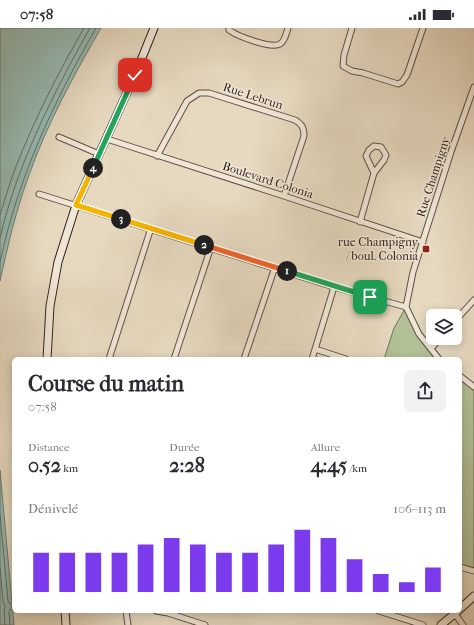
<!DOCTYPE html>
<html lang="fr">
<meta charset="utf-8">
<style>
:root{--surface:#fff;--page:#f2f2f3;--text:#2b2b33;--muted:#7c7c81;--accent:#7c3aed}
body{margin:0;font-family:"IM FELL French Canon",serif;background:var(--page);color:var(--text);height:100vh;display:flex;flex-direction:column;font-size:15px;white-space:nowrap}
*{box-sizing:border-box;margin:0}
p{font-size:13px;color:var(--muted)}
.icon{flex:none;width:22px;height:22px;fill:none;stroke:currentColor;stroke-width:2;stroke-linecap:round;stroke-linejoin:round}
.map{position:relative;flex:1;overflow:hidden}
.sheet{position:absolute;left:12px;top:329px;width:450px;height:256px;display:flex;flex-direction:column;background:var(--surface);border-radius:6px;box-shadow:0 2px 10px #0003}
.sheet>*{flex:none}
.tools{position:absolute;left:426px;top:281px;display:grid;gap:8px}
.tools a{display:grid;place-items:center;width:36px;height:36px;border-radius:6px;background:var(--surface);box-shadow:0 2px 10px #0003;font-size:20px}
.pin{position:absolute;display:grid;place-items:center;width:34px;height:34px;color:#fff;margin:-17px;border-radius:8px;box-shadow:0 2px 6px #0006}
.km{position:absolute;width:20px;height:20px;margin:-10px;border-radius:50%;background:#222;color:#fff;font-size:11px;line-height:20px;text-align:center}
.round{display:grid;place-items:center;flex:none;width:42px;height:42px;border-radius:6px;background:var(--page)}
.headline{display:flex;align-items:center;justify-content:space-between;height:68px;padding:0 16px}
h1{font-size:22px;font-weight:700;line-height:30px}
.metrics{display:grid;grid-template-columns:repeat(3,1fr);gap:6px;height:68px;padding:4px 16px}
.metrics div{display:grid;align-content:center}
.metrics b{font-size:20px;font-weight:700}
.metrics small{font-size:11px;font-weight:400}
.metrics p{font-size:11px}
.chart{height:112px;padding:8px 16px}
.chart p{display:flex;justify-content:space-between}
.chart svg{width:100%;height:72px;margin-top:4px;stroke:var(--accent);stroke-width:6}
.status{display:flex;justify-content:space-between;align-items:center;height:28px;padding:0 20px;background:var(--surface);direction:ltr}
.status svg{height:11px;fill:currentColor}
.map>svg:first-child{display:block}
.green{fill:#b2c095;stroke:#727058}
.water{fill:#96bab2;stroke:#6e7d76}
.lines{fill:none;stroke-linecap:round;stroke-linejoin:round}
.shore{stroke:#646e66;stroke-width:1}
.street-casing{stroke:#5e4f44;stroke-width:7}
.secondary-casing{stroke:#31211b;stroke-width:9}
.street{stroke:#efe6d6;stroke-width:5}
.secondary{stroke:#efe6d6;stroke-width:7}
.split-1-casing{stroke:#fff;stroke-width:8}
.split-2-casing{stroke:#fff;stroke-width:8}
.split-3-casing{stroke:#fff;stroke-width:8}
.split-4-casing{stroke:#fff;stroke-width:8}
.split-5-casing{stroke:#fff;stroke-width:8}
.split-1{stroke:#22a559;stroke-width:5}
.split-2{stroke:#f0652b;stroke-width:5}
.split-3{stroke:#f5b400;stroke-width:5}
.split-4{stroke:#f5b400;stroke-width:5}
.split-5{stroke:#22a559;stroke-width:5}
.poi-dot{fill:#8f2418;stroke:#efe6d6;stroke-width:1.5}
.labels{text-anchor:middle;stroke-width:3;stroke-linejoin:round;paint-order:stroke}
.street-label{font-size:12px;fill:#31211b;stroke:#efe6d6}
.poi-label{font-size:12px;fill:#31211b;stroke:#efe6d6;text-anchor:end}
</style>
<div class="status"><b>07:58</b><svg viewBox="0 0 49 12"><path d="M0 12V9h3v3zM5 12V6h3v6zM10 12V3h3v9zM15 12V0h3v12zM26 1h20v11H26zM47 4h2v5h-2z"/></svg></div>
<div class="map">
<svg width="474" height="597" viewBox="0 0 474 597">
<rect width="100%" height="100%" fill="#e6d9c0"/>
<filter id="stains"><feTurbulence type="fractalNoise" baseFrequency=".005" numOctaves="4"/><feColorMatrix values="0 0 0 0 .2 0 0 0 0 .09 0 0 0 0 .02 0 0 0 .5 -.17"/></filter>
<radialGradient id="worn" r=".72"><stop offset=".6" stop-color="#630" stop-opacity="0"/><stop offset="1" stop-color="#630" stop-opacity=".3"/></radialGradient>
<path class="green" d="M406 279 419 306 439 331H384L394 300Z
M460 347 474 358V543L460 539Z"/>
<path class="water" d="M0 0H101C74 47 47 96 29 147 16 182 8 217 0 253Z
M0 442 14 597H0Z"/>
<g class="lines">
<path class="shore" d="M0 187C5 172 9 156 15 141 34 92 58 45 84 0
M0 210C16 139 54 64 90 0
M0 234C18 150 53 75 96 0
M0 486 8 573 12 578 9 584 10 597
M0 540 3 573 5 579 4 584 5 597"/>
<g class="street-casing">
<path id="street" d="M229 0V2C237 8 271 21 280 16 285 13 286 6 288 0
M352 0 344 27 343 38 352 43 363 45 398 56 402 54 407 47 423 0
M59 109 99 126
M107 111 284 168 423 214
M374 118 381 119 386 127 384 132 374 145 366 128 369 122Z
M157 128 187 73 199 65H209L295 92C302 96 304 100 304 108L284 168
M39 166 334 259 406 279
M360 194 374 145
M455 293 474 272
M315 321 346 331
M431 321 440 310
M109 331 151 200
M174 331 211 219
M244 331 275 239
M312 331 334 259
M439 331 419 306 406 279 413 244 451 124 474 59
M460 348 474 359
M460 539 474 543
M126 583 128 597
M156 583 168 585 205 597
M379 583 423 597
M455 586 463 597"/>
</g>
<g class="secondary-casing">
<path id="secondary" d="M47 331 50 278 58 234 76 177 135 47 154 0
M460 581 474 568
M65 583 66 597
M441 597 458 583"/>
</g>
<use href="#street" class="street"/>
<use href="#secondary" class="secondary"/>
</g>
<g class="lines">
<g class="split-1-casing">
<path id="split-1" d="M287 243 370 269"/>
</g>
<g class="split-2-casing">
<path id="split-2" d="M204 217 287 243"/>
</g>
<g class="split-3-casing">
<path id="split-3" d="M121 191 204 217"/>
</g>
<g class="split-4-casing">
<path id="split-4" d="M93 140 76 177 121 191"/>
</g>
<g class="split-5-casing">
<path id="split-5" d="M93 140 135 47"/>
</g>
<use href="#split-1" class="split-1"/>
<use href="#split-2" class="split-2"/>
<use href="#split-3" class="split-3"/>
<use href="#split-4" class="split-4"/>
<use href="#split-5" class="split-5"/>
</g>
<rect class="poi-dot" x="422" y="217" width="8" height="8" rx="2"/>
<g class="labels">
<g class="street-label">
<text transform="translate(253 68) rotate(18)" y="4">Rue Lebrun</text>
<text transform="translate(433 149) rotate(-72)" y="4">Rue Champigny</text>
<text transform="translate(268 152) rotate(18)" y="4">Boulevard Colonia</text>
</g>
<g class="poi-label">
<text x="418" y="218">rue Champigny<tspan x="418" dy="14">/ boul. Colonia</tspan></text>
</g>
</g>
<rect width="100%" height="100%" filter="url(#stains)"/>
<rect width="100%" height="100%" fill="url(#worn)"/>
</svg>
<div class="tools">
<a><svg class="icon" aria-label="layers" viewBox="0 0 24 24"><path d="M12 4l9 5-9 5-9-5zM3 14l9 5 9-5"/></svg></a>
</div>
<div class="pin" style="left:370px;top:269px;background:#1e9e55"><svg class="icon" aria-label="arrive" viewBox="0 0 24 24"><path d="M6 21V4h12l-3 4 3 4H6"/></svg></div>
<div class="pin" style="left:135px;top:47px;background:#d93025"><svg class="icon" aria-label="check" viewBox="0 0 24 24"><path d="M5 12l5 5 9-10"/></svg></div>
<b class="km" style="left:287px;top:243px">1</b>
<b class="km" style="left:204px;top:217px">2</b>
<b class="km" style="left:121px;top:191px">3</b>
<b class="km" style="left:93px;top:140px">4</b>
<section class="sheet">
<div class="headline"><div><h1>Course du matin</h1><p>07:58</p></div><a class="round"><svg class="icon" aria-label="share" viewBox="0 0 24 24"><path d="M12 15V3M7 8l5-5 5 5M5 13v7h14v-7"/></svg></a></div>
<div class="metrics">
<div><p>Distance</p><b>0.52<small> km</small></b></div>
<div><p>Durée</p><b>2:28</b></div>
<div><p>Allure</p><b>4:45<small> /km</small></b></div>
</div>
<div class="chart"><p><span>Dénivelé</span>106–113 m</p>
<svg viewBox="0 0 160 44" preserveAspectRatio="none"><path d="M5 44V20M15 44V20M25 44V20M35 44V20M45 44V15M55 44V11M65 44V15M75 44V20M85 44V20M95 44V15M105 44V6M115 44V11M125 44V24M135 44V33M145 44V38M155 44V29"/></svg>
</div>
</section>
</div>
